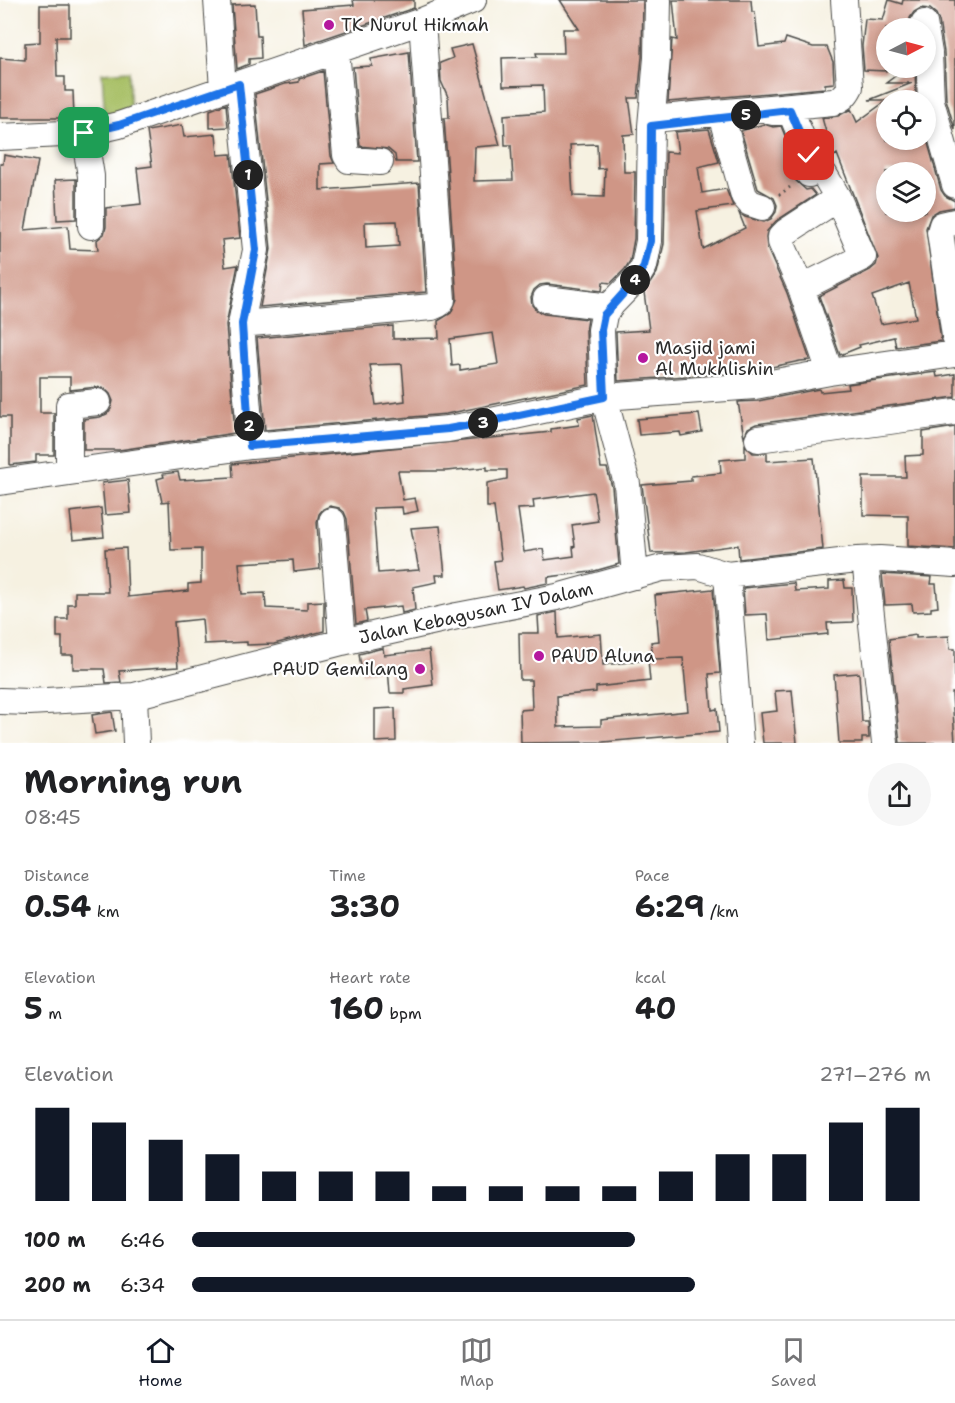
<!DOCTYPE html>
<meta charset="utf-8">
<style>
:root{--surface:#fff;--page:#f6f6f6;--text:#202124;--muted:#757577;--line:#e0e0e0;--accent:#111827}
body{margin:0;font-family:"Shantell Sans",sans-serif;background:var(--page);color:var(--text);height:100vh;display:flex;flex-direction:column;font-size:22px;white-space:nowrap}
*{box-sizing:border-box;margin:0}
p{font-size:20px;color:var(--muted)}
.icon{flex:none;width:33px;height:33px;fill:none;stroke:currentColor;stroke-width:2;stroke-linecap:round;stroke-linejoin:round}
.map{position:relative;height:743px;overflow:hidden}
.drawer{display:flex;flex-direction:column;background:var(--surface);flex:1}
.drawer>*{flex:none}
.needle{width:39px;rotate:84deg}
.buttons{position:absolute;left:876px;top:18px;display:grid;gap:12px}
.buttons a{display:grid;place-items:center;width:60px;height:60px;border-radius:50%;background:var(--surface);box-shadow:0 3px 9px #0003;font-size:30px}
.pin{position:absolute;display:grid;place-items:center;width:51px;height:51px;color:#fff;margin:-26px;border-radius:12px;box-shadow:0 3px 9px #0006}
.km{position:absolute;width:30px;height:30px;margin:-15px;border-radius:50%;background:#222;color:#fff;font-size:16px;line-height:30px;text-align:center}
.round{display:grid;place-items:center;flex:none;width:63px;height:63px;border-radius:32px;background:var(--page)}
.head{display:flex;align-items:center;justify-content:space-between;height:102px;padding:0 24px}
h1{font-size:33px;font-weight:700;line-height:45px}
.stats{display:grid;grid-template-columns:repeat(3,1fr);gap:9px;height:102px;padding:6px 24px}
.stats div{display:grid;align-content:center}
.stats b{font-size:30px;font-weight:700}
.stats small{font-size:16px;font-weight:400}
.stats p{font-size:16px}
.chart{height:168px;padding:12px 24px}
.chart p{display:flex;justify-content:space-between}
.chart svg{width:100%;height:108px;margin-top:6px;stroke:var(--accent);stroke-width:6}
ul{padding:0 24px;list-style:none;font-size:20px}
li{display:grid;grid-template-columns:96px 72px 1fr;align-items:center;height:45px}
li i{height:15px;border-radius:8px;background:var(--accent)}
.tab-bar{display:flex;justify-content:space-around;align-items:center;height:84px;border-top:2px solid var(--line);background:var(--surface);font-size:16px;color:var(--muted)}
.tab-bar a{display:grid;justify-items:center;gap:3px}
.tab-bar .on{color:var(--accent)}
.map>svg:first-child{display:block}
.green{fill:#a8c066;stroke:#6a7648;stroke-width:1.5}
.building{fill:#cf9686;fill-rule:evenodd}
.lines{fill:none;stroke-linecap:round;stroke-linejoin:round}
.minor-casing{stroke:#494946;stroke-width:28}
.path{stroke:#494946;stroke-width:3;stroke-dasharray:1.5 4.5;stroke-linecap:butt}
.minor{stroke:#fff;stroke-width:26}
.route-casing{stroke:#fff;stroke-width:12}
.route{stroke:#1a73e8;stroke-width:8}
.poi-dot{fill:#b5179e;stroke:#fff;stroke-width:2}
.labels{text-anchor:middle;stroke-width:4.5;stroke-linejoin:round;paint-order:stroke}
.poi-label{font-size:18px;fill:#2b2b2b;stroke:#fff;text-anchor:start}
.street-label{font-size:18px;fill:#2b2b2b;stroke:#fff}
</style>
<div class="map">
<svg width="955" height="743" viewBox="0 0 955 743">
<rect width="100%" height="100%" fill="#fff"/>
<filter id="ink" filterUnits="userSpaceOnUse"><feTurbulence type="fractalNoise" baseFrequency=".0167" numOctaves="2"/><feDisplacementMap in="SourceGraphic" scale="12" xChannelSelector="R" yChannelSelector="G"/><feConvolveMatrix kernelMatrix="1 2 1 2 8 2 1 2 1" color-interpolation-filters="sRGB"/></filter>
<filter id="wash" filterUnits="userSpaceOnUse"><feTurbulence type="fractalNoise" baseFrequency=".008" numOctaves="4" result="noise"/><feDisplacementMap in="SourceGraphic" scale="24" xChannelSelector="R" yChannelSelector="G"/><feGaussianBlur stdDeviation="1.35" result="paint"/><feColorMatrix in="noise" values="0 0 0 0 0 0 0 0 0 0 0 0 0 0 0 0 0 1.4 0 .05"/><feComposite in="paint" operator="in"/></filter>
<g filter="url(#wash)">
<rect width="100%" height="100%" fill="#f6f1e1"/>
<path class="green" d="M129 71 131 118 105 119 102 73Z"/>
<g id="blocks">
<path class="building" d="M353 0H414V8L305 45 302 9 354 5Z
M560 0H643L642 57 638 98H629L634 134 623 135 624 172H635L634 239 630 261 625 269 611 283 603 282 602 291 547 284 540 285 534 290 531 297 532 305 537 311 544 314 588 319 586 331 588 385 446 414 265 430 257 338 393 326V339L439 338 438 321 451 313 457 299 444 118H449L448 97 441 81 440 63 453 58 450 49 472 44 500 145 475 147 474 181 513 180 511 145H505L504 115 544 112 543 85 503 86 502 58 537 57 536 53H564L563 29H579ZM597 144 598 169 605 168 604 197 573 196 570 145ZM493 333 498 364 460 370V365L452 366 450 339ZM402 364 405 401 376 405 370 365Z
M673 0H751L752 12H755L759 47 784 44 786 38 813 47H827L833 62 834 83 825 84V88L668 102 672 39 677 40Z
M889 0 902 4 903 0H955V130L946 99 944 52 939 21 936 14 930 9 921 8 914 12 910 18V28H886V71L864 70 862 46 865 19 883 20Z
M255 4 257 36H260L261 58 249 59V64L237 69 232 5Z
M40 5H70V37H56L57 77H65V91H73L74 118H0V58L25 60V43L40 42Z
M409 52 417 162H396L395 155 388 149 360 146 353 67 372 66 371 59Z
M906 68H915L916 100H869L912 83H886Z
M323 71 331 156 334 163 320 164V190L419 183 426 292 260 307 271 249 255 94 285 84 299 82V79ZM397 221 399 246 366 248 365 222Z
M886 101V140H926V136L941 190 945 196 955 201V207L939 210 931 215 926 228 941 341 896 347 894 337 859 345 860 347 840 355 819 296 870 270 876 265 878 258 837 154 829 160 823 152 817 135 826 132 822 118 838 116 851 109 857 122ZM886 172H926V212H886ZM909 283 916 318 881 324 872 296Z
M226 104 228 127 210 128V110Z
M764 124 773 127 781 126 794 158 796 181 806 190 811 189 816 195 776 221 767 231 766 237 767 248 787 293 810 360 800 361 753 371 618 381 616 332 649 330 644 292 657 273 664 244 666 152 678 153 675 132 709 129 719 162 698 167 702 193 726 189 733 206 697 211 703 249 745 228 739 213 745 217 764 222 771 219 776 212 777 205 774 198 758 189 741 131Z
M182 125 184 137 216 134 218 155 231 154 240 238 222 240 225 267 238 265 226 325 235 433 119 450H84V419L100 417 107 414 111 409 113 401 110 394 105 389 97 387 70 390V377H40V413H54V455H36V462L10 465V417H0V164H3L4 155 38 161 25 230 68 226 70 249 98 250 97 240 104 234 106 227V208L141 204 137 168 152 166 147 131Z
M76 179V219L57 220 55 180Z
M936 372 937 377 955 374V397L756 424 748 428 744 437 738 402 758 401 819 389 820 392 849 389 848 384Z
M699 414 702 432 681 436 680 432 639 435 637 419Z
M593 415 601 468H607L612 487 619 564 591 572 548 577V583L524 588 523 586 498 590 494 561 501 560 494 507H487V483L507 479V470H487V467L446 471H398L403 500 415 498 418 511 403 514 402 507 373 508 378 573 419 570 411 528 440 526 445 575H436L437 582 413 587 415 610 402 613 401 606 365 610 367 621 356 624 347 519 344 512 339 508 330 506 323 509 319 514 317 522 320 569 294 572 293 560 239 563 242 594 265 593 266 608 307 610V602L324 601V631L274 644 247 645V642L204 644 202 619 174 622 178 667 119 671 121 682 106 683 104 669H73V655H62V637H57V619H68V604H75V592H108L105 549 126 548 128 597 188 591V584L201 583V549L171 550 169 501 162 502 157 479 164 477 163 474 178 472 180 480 233 477 232 464 551 432V429L579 425 578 418ZM593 492 598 521 572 525 575 546 573 547 574 556 545 560 543 549 524 552 518 509 534 508 533 500Z
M955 427V549L908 546V516L863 515V477H906L905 456 923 455V432Z
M745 445 753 453H767V461L814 458 823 549 739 559 738 545 686 552 651 553 642 485 691 481V476L721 473 720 460 745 458Z
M128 480 131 513 105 515 102 483Z
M101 508 104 537 73 540 70 512Z
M882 574 932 577 931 584H936L938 607 931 608V611L913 612 912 604 885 605Z
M844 580 845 588H852L853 622 827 623 828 634 769 640 767 614 745 615 743 588 794 583 795 591 829 589V581Z
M713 589 720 673 709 674 712 710 717 709 719 732 603 742 521 743 520 710 532 709 531 680H520L519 633H539L538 616 557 612 558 638 601 634 603 665 648 660 650 681 596 687V692L557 696 558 727 601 726V720L688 711 683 658 653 659 651 642 659 641 655 595Z
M916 635V638L949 636 950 649H955V693H952L955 743H900L889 639Z
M383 648 384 655 429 650 433 685 404 689V693H390L388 668 362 673 359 654Z
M859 673 862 722H868L869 738H862V743H839L834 675Z
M792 690 797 743H763L760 713 777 711 775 691Z
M395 708 396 741 375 742V709Z
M112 712 115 731 95 734 92 715Z"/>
</g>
</g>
<g filter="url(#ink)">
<use href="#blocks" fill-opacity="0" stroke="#494946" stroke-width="1.5"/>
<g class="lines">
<g class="minor-casing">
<path id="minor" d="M217 0 223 89
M924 23 929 53 931 101 955 185
M336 51 346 155 349 160 380 162
M239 84 256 250 241 324 251 446
M772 112 790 110 809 155V174
M722 118 744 196 750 203 762 207
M652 119 833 102C842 99 846 95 850 87L844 0
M84 133 91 176V226
M0 137 84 133 119 125 422 21 473 0
M955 222 942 225 940 232 955 336
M801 288 863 257 838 198 824 174
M546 299 610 307
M241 324 432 307 439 304 442 300 422 21
M830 372 801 288 781 242V237L786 232 838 198
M758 439 955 412
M69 471V405L98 402
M0 482 251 446 448 429 482 423 604 397 755 386 830 372 955 354
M332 521 342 642
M865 560 885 743
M727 575 740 743
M635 576 627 484 604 397 601 330 604 315 607 309 637 278 644 266 649 241 651 126 657 58 658 0
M134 696 136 743
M0 701 29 702 134 696 342 642 457 616 557 597 662 568 698 566 727 575 857 560 880 559 955 564"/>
</g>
<path class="path" d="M779 195 793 185"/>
<use href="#minor" class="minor"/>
</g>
</g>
<g class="lines" filter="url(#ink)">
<g class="route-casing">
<path id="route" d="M84 133 119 125 239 84 256 250 242 324 250 446 448 429 482 423 604 397 601 330 604 315 637 278 644 266 650 241 651 126 790 110 809 155"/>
</g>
<use href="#route" class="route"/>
</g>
<g class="poi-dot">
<circle cx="329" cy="25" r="6"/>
<circle cx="643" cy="358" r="6"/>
<circle cx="539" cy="656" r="6"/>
<circle cx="420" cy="669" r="6"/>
</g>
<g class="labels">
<g class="poi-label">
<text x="341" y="31">TK Nurul Hikmah</text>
<text x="655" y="354">Masjid jami<tspan x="655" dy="21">Al Mukhlishin</tspan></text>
<text x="551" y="662">PAUD Aluna</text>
<text x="408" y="675" text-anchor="end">PAUD Gemilang</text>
</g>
<g class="street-label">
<text transform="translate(476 613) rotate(-12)" y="6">Jalan Kebagusan IV Dalam</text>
</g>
</g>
</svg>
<div class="buttons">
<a><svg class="needle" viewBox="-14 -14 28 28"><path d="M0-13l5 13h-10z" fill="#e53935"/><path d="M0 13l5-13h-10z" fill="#757577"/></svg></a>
<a><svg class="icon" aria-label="locate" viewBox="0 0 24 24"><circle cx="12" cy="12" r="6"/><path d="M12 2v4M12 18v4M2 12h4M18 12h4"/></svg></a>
<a><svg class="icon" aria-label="layers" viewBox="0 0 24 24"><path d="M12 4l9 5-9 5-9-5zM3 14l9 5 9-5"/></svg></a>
</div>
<div class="pin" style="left:84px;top:133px;background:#1e9e55"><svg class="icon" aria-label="arrive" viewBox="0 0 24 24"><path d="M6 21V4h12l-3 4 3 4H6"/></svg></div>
<div class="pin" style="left:809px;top:155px;background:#d93025"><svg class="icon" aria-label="check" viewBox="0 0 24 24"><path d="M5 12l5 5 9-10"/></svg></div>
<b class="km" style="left:248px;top:175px">1</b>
<b class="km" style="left:249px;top:426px">2</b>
<b class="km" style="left:483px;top:423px">3</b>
<b class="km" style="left:635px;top:280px">4</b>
<b class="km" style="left:746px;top:115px">5</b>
</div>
<section class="drawer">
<div class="head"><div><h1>Morning run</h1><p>08:45</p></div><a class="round"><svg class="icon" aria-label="share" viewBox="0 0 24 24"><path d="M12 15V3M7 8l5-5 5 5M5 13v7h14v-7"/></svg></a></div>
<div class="stats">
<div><p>Distance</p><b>0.54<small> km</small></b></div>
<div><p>Time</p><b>3:30</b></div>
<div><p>Pace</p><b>6:29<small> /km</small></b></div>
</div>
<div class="stats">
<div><p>Elevation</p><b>5<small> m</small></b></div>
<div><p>Heart rate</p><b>160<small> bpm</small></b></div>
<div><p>kcal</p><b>40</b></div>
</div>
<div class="chart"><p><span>Elevation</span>271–276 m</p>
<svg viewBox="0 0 160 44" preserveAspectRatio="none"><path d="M5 44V6M15 44V12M25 44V19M35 44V25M45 44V32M55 44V32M65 44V32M75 44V38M85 44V38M95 44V38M105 44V38M115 44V32M125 44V25M135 44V25M145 44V12M155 44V6"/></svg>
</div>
<ul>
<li><b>100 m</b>6:46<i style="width:60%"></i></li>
<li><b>200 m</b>6:34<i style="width:68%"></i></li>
</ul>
</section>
<nav class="tab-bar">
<a class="on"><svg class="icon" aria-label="home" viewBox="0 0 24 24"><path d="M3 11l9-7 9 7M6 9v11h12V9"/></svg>Home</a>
<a><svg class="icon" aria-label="map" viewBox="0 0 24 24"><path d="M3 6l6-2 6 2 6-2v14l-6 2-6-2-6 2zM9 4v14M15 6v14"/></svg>Map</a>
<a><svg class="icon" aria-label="saved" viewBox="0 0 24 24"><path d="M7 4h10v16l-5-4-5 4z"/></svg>Saved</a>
</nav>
